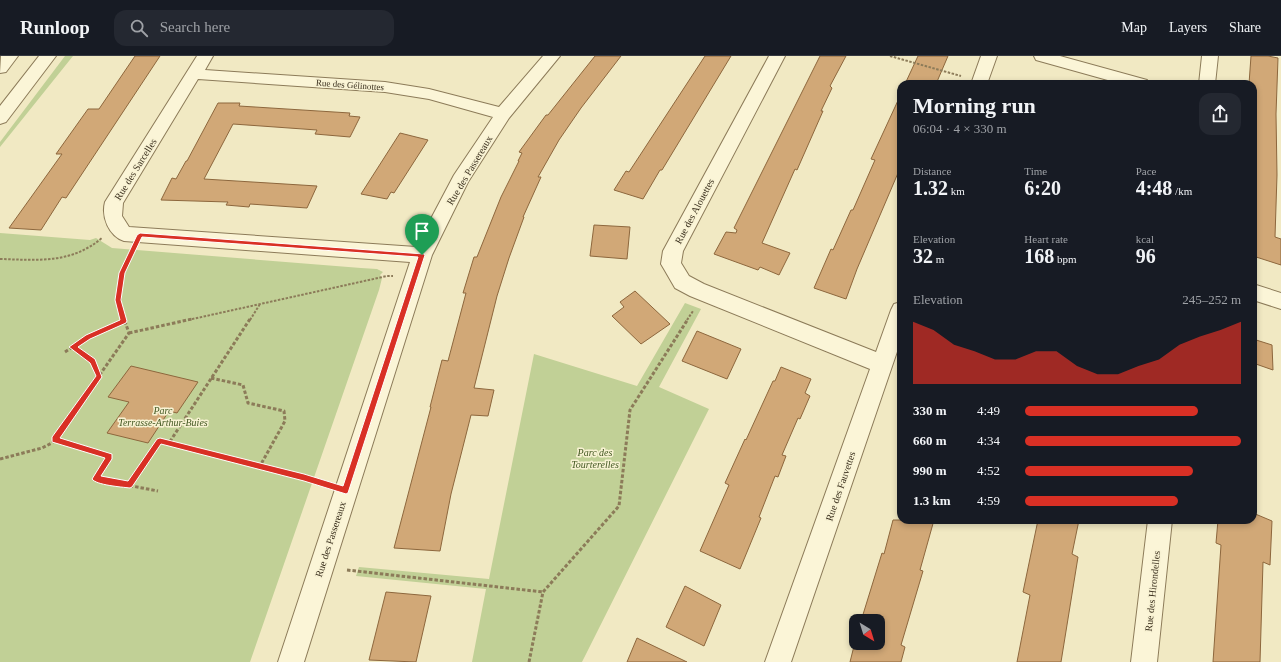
<!DOCTYPE html>
<meta charset="utf-8">
<style>
:root{--surface:#171b24;--page:#242831;--text:#f1f3f6;--muted:#9ea1a6;--line:#363941;--accent:#d93025}
body{margin:0;font-family:"Times New Roman",serif;background:var(--page);color:var(--text);height:100vh;display:flex;flex-direction:column;font-size:15px;white-space:nowrap}
*{box-sizing:border-box;margin:0}
p{font-size:13px;color:var(--muted)}
.icon{flex:none;width:22px;height:22px;fill:none;stroke:currentColor;stroke-width:2;stroke-linecap:round;stroke-linejoin:round}
.map{position:relative;flex:1;overflow:hidden}
.panel{position:absolute;left:897px;top:24px;width:360px;height:444px;display:flex;flex-direction:column;background:var(--surface);border-radius:12px;box-shadow:0 2px 6px #0003}
.panel>*{flex:none}
.needle{width:26px;rotate:142deg}
.tools{position:absolute;left:849px;top:558px;display:grid;gap:8px}
.tools a{display:grid;place-items:center;width:36px;height:36px;border-radius:8px;background:var(--surface);box-shadow:0 2px 6px #0003;font-size:20px}
.pin{position:absolute;display:grid;place-items:center;width:34px;height:34px;color:#fff;margin:-41px -17px;border-radius:50% 50% 50% 0;rotate:-45deg;box-shadow:0 0 4px #0007}
.pin .icon{rotate:45deg}
.round{display:grid;place-items:center;flex:none;width:42px;height:42px;border-radius:12px;background:var(--page)}
.summary{display:flex;align-items:center;justify-content:space-between;height:68px;padding:0 16px}
h1{font-size:22px;font-weight:800;line-height:30px}
.metrics{display:grid;grid-template-columns:repeat(3,1fr);gap:6px;height:68px;padding:4px 16px}
.metrics div{display:grid;align-content:center}
.metrics b{font-size:20px;font-weight:800}
.metrics small{font-size:11px;font-weight:400}
.metrics p{font-size:11px}
.chart{height:112px;padding:8px 16px}
.chart p{display:flex;justify-content:space-between}
.chart svg{width:100%;height:72px;margin-top:4px;fill:var(--accent);opacity:.7}
ul{padding:0 16px;list-style:none;font-size:13px}
li{display:grid;grid-template-columns:64px 48px 1fr;align-items:center;height:30px}
li i{height:10px;border-radius:5px;background:var(--accent)}
header{display:flex;align-items:center;gap:24px;box-sizing:border-box;height:56px;padding:0 20px;background:var(--surface);border-bottom:1px solid var(--line)}
header strong{font-size:19px}
nav{display:flex;gap:22px;margin-inline-start:auto;font-size:14px}
.search{width:280px;height:36px;background:var(--page);display:flex;align-items:center;gap:10px;box-sizing:border-box;padding:0 14px;border-radius:12px;color:var(--muted);font-size:15px}
.map>svg:first-child{display:block}
.green{fill:#c1d096}
.building{fill:#d1a877;stroke:#8d673d}
.lines{fill:none;stroke-linecap:round;stroke-linejoin:round}
.minor-casing{stroke:#8c7b59;stroke-width:2}
.tertiary-casing{stroke:#8c7b59;stroke-width:2}
.path-far1{stroke:#8c7b59;stroke-width:2;stroke-dasharray:2.5 1.5;stroke-linecap:butt}
.path{stroke:#8c7b59;stroke-width:3;stroke-dasharray:3.5 2;stroke-linecap:butt}
.minor{fill:#fbf5d7;fill-rule:evenodd}
.tertiary{fill:#fbf5d7;fill-rule:evenodd}
.route{fill:#d93025;stroke:#fff;fill-rule:evenodd}
.labels{text-anchor:middle;stroke-width:3;stroke-linejoin:round;paint-order:stroke}
.far-street-label{font-size:9px;fill:#3b301e;stroke:#f8f2d3}
.street-label{font-size:10px;fill:#3b301e;stroke:#f8f2d3}
.park-label{font-size:10px;font-style:italic;fill:#445923;stroke:#f8f2d3}
</style>
<header>
<strong>Runloop</strong>
<div class="search"><svg class="icon" aria-label="search" viewBox="0 0 24 24"><circle cx="10" cy="10" r="6"/><path d="M15 15l6 6"/></svg>Search here</div>
<nav><a>Map</a><a>Layers</a><a>Share</a></nav>
</header>
<div class="map">
<svg width="1281" height="606" viewBox="0 0 1281 606">
<rect width="100%" height="100%" fill="#f1e9c3"/>
<path class="green" d="M65 0H73L0 91V86Z
M0 177 90 184 96 182 112 192 361 212 377 213 383 216 380 219 382 222 379 234 250 606H0Z
M685 247 701 253 659 331 709 353 582 606H472L486 533 356 520 359 511 489 523 534 298 637 330Z"/>
<path class="building" d="M135 0H160L66 142 62 141 41 174 9 172 62 98H56L88 53H99Z
M595 0H621L581 52 559 84 538 121H541L523 161H524L509 202 497 240 474 332 494 334 488 360 471 359 451 438 440 495 394 492 431 351H430L442 304 448 305 466 237H463L474 201H477L501 141 519 105H518L522 97 519 96 546 59H548Z
M705 0H731L662 114H660L643 143 614 134 626 115 629 116Z
M820 0H846L830 30 832 32 821 55H823L797 114 795 113 762 187 790 197 779 219 760 211 758 214 714 198 726 176 736 177 737 174 734 172Z
M918 0H948L936 28H905Z
M1251 0H1268L1278 2 1276 58 1277 119 1275 181 1281 183V209L1253 200V28H1249Z
M901 38V110L857 213 846 243 814 232 831 193 833 194 851 154H853L875 104 871 103Z
M218 47H240L239 50 350 57 349 60 360 61 350 81 315 78 317 74 233 68 204 123 317 130 307 152 250 148 249 151 226 149 228 146 161 144 172 122 176 123 186 105H187Z
M400 77 428 84 394 137 391 136 387 143 361 138Z
M594 169 630 171 627 203 590 200Z
M635 235 670 268 641 288 612 260 624 251 620 246Z
M697 275 741 293 727 323 682 305Z
M1253 283 1272 289 1273 314 1253 307Z
M131 310 198 326 177 357 169 355 148 387 107 377 129 346 108 341Z
M781 311 811 323 805 337 810 340 800 363 798 362 782 399 786 400 778 421 775 420 759 461 761 462 740 513 700 495 729 429 725 427 745 383 746 384 773 325H775Z
M1253 457 1272 465 1270 509 1263 506 1260 606H1213L1221 489 1216 487 1218 464H1253Z
M893 464H934L920 514 923 515 901 589 905 591 901 606H850L856 582V587H878V565H861L882 497 884 498Z
M1038 464H1079L1072 498 1078 501 1061 606H1017L1030 539 1023 536Z
M685 530 721 549 704 590 666 571Z
M386 536 431 540 416 606 369 604Z
M637 582 687 606H627Z"/>
<g class="lines">
<g class="minor-casing">
<path id="minor" d="M197 0H213L205 14 385 26 429 33 499 51 543 0H560L509 62 468 126 432 199 304 606H278L410 206 124 185C109 180 101 161 105 146ZM198 23 385 36 429 43 493 61 454 119 416 191 129 171 122 160 123 147Z
M769 0H785L683 195 681 207 689 220 704 228 876 296 891 254 894 248 901 246V284L791 606H765L870 313 690 240 675 232 664 213 661 208 663 195Z
M981 0H997L987 28H971Z
M1034 0H1060L1147 24 1149 28H1122L1036 4Z
M1202 0H1218L1215 28H1199Z
M1253 228 1281 237V253L1253 244Z
M1148 464H1172L1157 606H1131Z"/>
</g>
<g class="tertiary-casing">
<path id="tertiary" d="M1 0H18L6 16 0 17Z
M39 0H56L6 66 0 68V50Z"/>
</g>
<path class="path-far1" d="M890 0 961 20
M0 203C38 204 71 208 102 182
M124 264C117 239 121 221 131 198
M188 264 387 220H393
M250 264 260 248
M687 264 693 255"/>
<path class="path" d="M250 263 169 387 324 428
M129 277 192 263
M73 291 93 305 99 320
M65 296 88 281 124 265
M211 322 243 329 248 347 284 355 285 365 260 410
M54 384 110 400 95 423 158 435
M0 403 42 392 52 387 129 277 124 263
M130 429 160 385 169 387
M347 514 543 536
M529 606 543 536 619 450 630 354 688 263"/>
<use href="#minor" class="minor"/>
<use href="#tertiary" class="tertiary"/>
</g>
<path class="route" d="M140 177 424 198 425 199 348 437 346 438 304 425 161 388 132 431 130 432C121 431 96 429 92 423L105 402 52 386V381L96 320 90 307 69 291 86 279 120 264 115 244 119 217 137 179ZM142 181 418 201 343 430 304 418 160 382 157 383 128 425 101 420 112 403V398L60 382 102 321 95 303 78 291 90 283 126 267 127 265 121 244 125 217Z"/>
<g class="labels">
<g class="far-street-label">
<text transform="translate(350 29) rotate(4)" y="3">Rue des Gélinottes</text>
</g>
<g class="street-label">
<text transform="translate(135 113) rotate(-58)" y="4">Rue des Sarcelles</text>
<text transform="translate(469 114) rotate(-59)" y="4">Rue des Passereaux</text>
<text transform="translate(694 155) rotate(-62)" y="4">Rue des Alouettes</text>
<text transform="translate(840 430) rotate(-71)" y="4">Rue des Fauvettes</text>
<text transform="translate(330 483) rotate(-72)" y="4">Rue des Passereaux</text>
<text transform="translate(1152 535) rotate(-84)" y="4">Rue des Hirondelles</text>
</g>
<g class="park-label">
<text x="163" y="358">Parc<tspan x="163" dy="12">Terrasse-Arthur-Buies</tspan></text>
<text x="595" y="400">Parc des<tspan x="595" dy="12">Tourterelles</tspan></text>
</g>
</g>
</svg>
<div class="tools">
<a><svg class="needle" viewBox="-14 -14 28 28"><path d="M0-13l5 13h-10z" fill="#e53935"/><path d="M0 13l5-13h-10z" fill="#9ea1a6"/></svg></a>
</div>
<div class="pin" style="left:422px;top:199px;background:#1e9e55"><svg class="icon" aria-label="arrive" viewBox="0 0 24 24"><path d="M6 21V4h12l-3 4 3 4H6"/></svg></div>
<section class="panel">
<div class="summary"><div><h1>Morning run</h1><p>06:04 · 4 × 330 m</p></div><a class="round"><svg class="icon" aria-label="share" viewBox="0 0 24 24"><path d="M12 15V3M7 8l5-5 5 5M5 13v7h14v-7"/></svg></a></div>
<div class="metrics">
<div><p>Distance</p><b>1.32<small> km</small></b></div>
<div><p>Time</p><b>6:20</b></div>
<div><p>Pace</p><b>4:48<small> /km</small></b></div>
</div>
<div class="metrics">
<div><p>Elevation</p><b>32<small> m</small></b></div>
<div><p>Heart rate</p><b>168<small> bpm</small></b></div>
<div><p>kcal</p><b>96</b></div>
</div>
<div class="chart"><p><span>Elevation</span>245–252 m</p>
<svg viewBox="0 0 160 44" preserveAspectRatio="none"><path d="M0 44V6L10 11L20 20L30 24L40 29L50 29L60 24L70 24L80 33L90 38L100 38L110 33L120 29L130 20L140 15L150 11L160 6V44z"/></svg>
</div>
<ul>
<li><b>330 m</b>4:49<i style="width:80%"></i></li>
<li><b>660 m</b>4:34<i style="width:100%"></i></li>
<li><b>990 m</b>4:52<i style="width:78%"></i></li>
<li><b>1.3 km</b>4:59<i style="width:71%"></i></li>
</ul>
</section>
</div>
